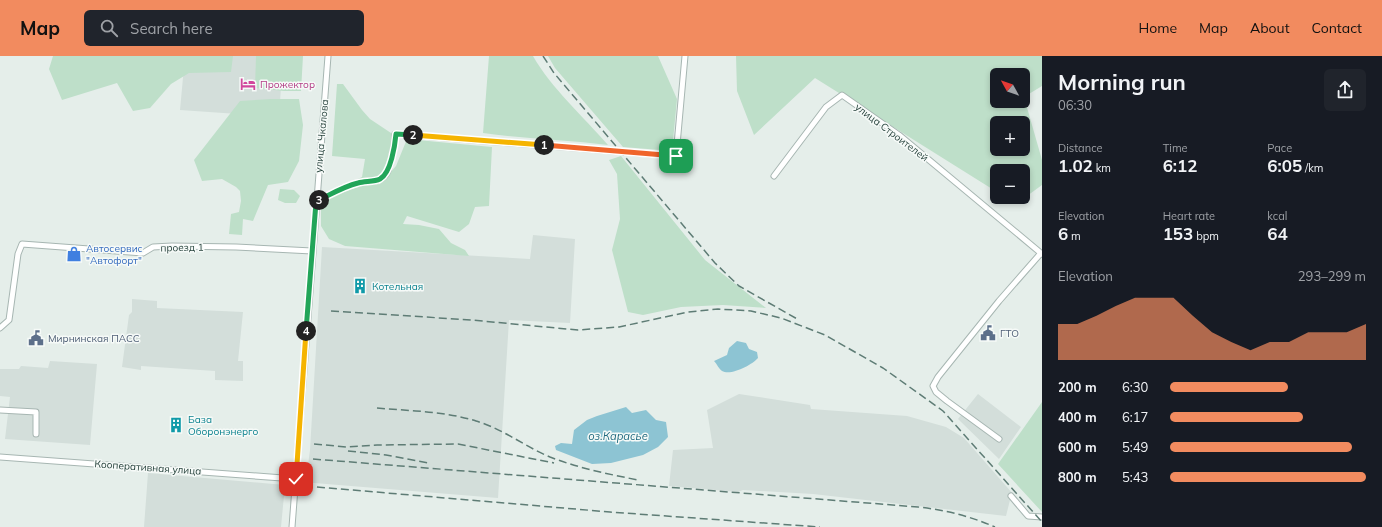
<!DOCTYPE html>
<meta charset="utf-8">
<style>
:root{--surface:#171b24;--page:#20242c;--text:#f1f3f6;--muted:#9ea1a6;--accent:#f28b5f}
body{margin:0;font-family:Mulish,sans-serif;background:var(--page);color:var(--text);height:100vh;display:flex;flex-direction:column;font-size:15px;white-space:nowrap}
*{box-sizing:border-box;margin:0}
p{font-size:13px;color:var(--muted)}
.icon{flex:none;width:22px;height:22px;fill:none;stroke:currentColor;stroke-width:2;stroke-linecap:round;stroke-linejoin:round}
.map{position:relative;flex:1;overflow:hidden}
.drawer{display:flex;flex-direction:column;background:var(--surface);width:340px}
.drawer>*{flex:none}
.needle{width:26px;rotate:310deg}
.buttons{position:absolute;left:990px;top:12px;display:grid;gap:8px}
.buttons a{display:grid;place-items:center;width:40px;height:40px;border-radius:6px;background:var(--surface);box-shadow:0 2px 6px #0003;font-size:20px}
.pin{position:absolute;display:grid;place-items:center;width:34px;height:34px;color:#fff;margin:-17px;border-radius:8px;box-shadow:0 2px 6px #0006}
.km{position:absolute;width:20px;height:20px;margin:-10px;border-radius:50%;background:#222;color:#fff;font-size:11px;line-height:20px;text-align:center}
.round{display:grid;place-items:center;flex:none;width:42px;height:42px;border-radius:6px;background:var(--page)}
.summary{display:flex;align-items:center;justify-content:space-between;height:68px;padding:0 16px}
h1{font-size:22px;font-weight:700;line-height:30px}
.metrics{display:grid;grid-template-columns:repeat(3,1fr);gap:6px;height:68px;padding:4px 16px}
.metrics div{display:grid;align-content:center}
.metrics b{font-size:17px;font-weight:700}
.metrics small{font-size:11px;font-weight:400}
.metrics p{font-size:11px}
.chart{height:112px;padding:8px 16px}
.chart p{display:flex;justify-content:space-between}
.chart svg{width:100%;height:72px;margin-top:4px;fill:var(--accent);opacity:.7}
ul{padding:0 16px;list-style:none;font-size:13px}
li{display:grid;grid-template-columns:64px 48px 1fr;align-items:center;height:30px}
li i{height:10px;border-radius:5px;background:var(--accent)}
header{display:flex;align-items:center;gap:24px;box-sizing:border-box;height:56px;padding:0 20px;background:var(--accent);color:#111}
header strong{font-size:19px}
nav{display:flex;gap:22px;margin-inline-start:auto;font-size:14px}
.search{width:280px;height:36px;background:var(--page);display:flex;align-items:center;gap:10px;box-sizing:border-box;padding:0 14px;border-radius:6px;color:var(--muted);font-size:15px}
main{display:flex;flex:1;min-height:0}
.map>svg:first-child{display:block}
.built{fill:#d3deda}
.green{fill:#bedfc9;fill-rule:evenodd}
.water{fill:#8dc4d3}
.lines{fill:none;stroke-linecap:round;stroke-linejoin:round}
.minor-casing{stroke:#a7b6b2;stroke-width:7}
.minor{stroke:#fff;stroke-width:5}
.rail{stroke:#5e7c75;stroke-width:1.5;stroke-dasharray:8 4;stroke-linecap:butt}
.split-1-casing{stroke:#fff;stroke-width:8}
.split-2-casing{stroke:#fff;stroke-width:8}
.split-3-casing{stroke:#fff;stroke-width:8}
.split-4-casing{stroke:#fff;stroke-width:8}
.split-5-casing{stroke:#fff;stroke-width:8}
.split-1{stroke:#f0652b;stroke-width:5}
.split-2{stroke:#f5b400;stroke-width:5}
.split-3{stroke:#22a559;stroke-width:5}
.split-4{stroke:#22a559;stroke-width:5}
.split-5{stroke:#f5b400;stroke-width:5}
.labels{text-anchor:middle;stroke-width:3;stroke-linejoin:round;paint-order:stroke}
.hotel-label{font-size:10px;fill:#b23c85;stroke:#f6faf8;text-anchor:start}
.street-label{font-size:10px;fill:#24403a;stroke:#f6faf8}
.shop-label{font-size:10px;fill:#366cbe;stroke:#f6faf8;text-anchor:start}
.culture-label{font-size:10px;fill:#0d838f;stroke:#f6faf8;text-anchor:start}
.service-label{font-size:10px;fill:#4e5e75;stroke:#f6faf8;text-anchor:start}
.water-label{font-size:11px;font-style:italic;fill:#1d687d;stroke:#f6faf8}
</style>
<header>
<strong>Map</strong>
<div class="search"><svg class="icon" aria-label="search" viewBox="0 0 24 24"><circle cx="10" cy="10" r="6"/><path d="M15 15l6 6"/></svg>Search here</div>
<nav><a>Home</a><a>Map</a><a>About</a><a>Contact</a></nav>
</header>
<main>
<div class="map">
<svg width="1042" height="471" viewBox="0 0 1042 471">
<rect width="100%" height="100%" fill="#e5eeea"/>
<path class="built" d="M185 0H283L279 61 180 54Z
M533 179 575 183 570 267 509 264 498 442 302 426 303 417H307L310 394 322 191 530 203Z
M132 243 157 245V252L243 256 238 305H243V325L215 324V315L141 310V314L122 311 129 259 132 256Z
M50 305 97 308 90 389 5 383 10 341 0 340V313H19L21 310 48 312Z
M739 338 810 349 811 353 907 360 946 371 964 382 1013 438 1011 440 1006 460 813 438 743 434 738 436 669 430 673 394 713 392 707 354Z
M978 338 1021 371 999 403 958 363Z
M148 417 285 429 281 471H144Z"/>
<path class="green" d="M53 0H233L231 16 189 17 171 28 150 52 133 55 117 27 62 44 49 13Z
M256 0H303L301 35H284L255 32Z
M489 0H533C551 32 584 61 608 89 567 84 525 83 483 77Z
M548 0H658L677 43 672 95 623 91 555 12Z
M736 0H1042V30L1024 41 1042 104V129L1016 148 1005 141H1023V115H997V136L815 22 754 79 737 35ZM997 19H1023V45H997ZM997 67H1023V93H997Z
M337 28H343L362 54 370 63 394 79C392 91 390 115 379 121 374 125 364 124 357 125L358 123 362 121 365 103 332 100Z
M271 43H299L303 69 299 105 288 126 268 129 253 165 243 163 242 179 229 178 231 158 239 156 241 145 240 135 236 131 222 123 202 125 194 104 240 45Z
M407 83 492 91 489 150 475 151 469 168 459 176 407 160 403 168 419 169 439 173 451 187 465 194 469 200 345 190 329 183 321 170V153L329 141 360 130 380 128 396 110Z
M621 100 705 204 766 252 723 249 681 251 643 259 628 256 612 194 620 163 617 118 609 104Z
M280 133 294 134 300 140 296 147H285L278 144Z
M1042 346V456L998 408Z"/>
<path class="water" d="M737 285 746 287 749 293 757 296 758 302C752 309 731 320 722 315 719 313 717 308 714 305L727 299 729 292Z
M626 351 632 357 646 354 656 364 666 366 668 381 658 391 643 399 611 407 592 408 556 394 555 390 561 387 572 388 574 374 587 364 597 360Z"/>
<g class="lines">
<g class="minor-casing">
<path id="minor" d="M774 120 826 51 842 39 899 79 1042 198
M316 146C329 139 343 130 358 127 368 125 381 127 387 117 391 109 395 87 395 78L676 100 685 0
M0 272 9 264 18 198 22 188 143 197 153 191 172 190 236 191 312 195
M0 354 36 356V378
M999 383 947 345 936 336 933 330 938 321 999 245 1041 197
M0 401 296 423
M1011 440 1028 460 1042 461
M292 471 328 0"/>
</g>
<use href="#minor" class="minor"/>
<path class="rail" d="M543 0 554 17 715 207 739 230 799 264
M331 255 472 264 578 274 619 271 688 256 718 253 751 255 781 262 825 279 883 312 943 355 1042 466
M377 352C410 355 444 355 476 365 503 373 524 390 550 401 578 412 608 418 638 424
M314 388 347 391 377 389 458 388 554 407
M348 395 386 399 429 407
M313 403 918 451C945 454 970 460 995 471
M305 430 610 456 820 471"/>
</g>
<g class="lines">
<g class="split-1-casing">
<path id="split-1" d="M544 89 676 100"/>
</g>
<g class="split-2-casing">
<path id="split-2" d="M413 79 544 89"/>
</g>
<g class="split-3-casing">
<path id="split-3" d="M319 144C331 138 345 130 358 127 365 125 374 126 380 123 391 117 395 89 396 78L413 79"/>
</g>
<g class="split-4-casing">
<path id="split-4" d="M306 275 316 146 319 144"/>
</g>
<g class="split-5-casing">
<path id="split-5" d="M296 423 306 275"/>
</g>
<use href="#split-1" class="split-1"/>
<use href="#split-2" class="split-2"/>
<use href="#split-3" class="split-3"/>
<use href="#split-4" class="split-4"/>
<use href="#split-5" class="split-5"/>
</g>
<defs>
<g id="hotel-bare" transform="scale(1.2)"><path d="M-6-4.5h1.5V1H6V5H4.5V3h-9V5H-6ZM-4 0a1.8 1.8 0 1 1 3.6 0ZM.5 0V-2.5h3Q6-2.5 6 0Z" fill="#d1479c" stroke="#f6faf8" stroke-width="2.5" paint-order="stroke"/></g>
<g id="shop-bare" transform="scale(1.2)"><path d="M-5-2.5h2.3a2.7 3.5 0 0 1 5.4 0H5L5.5 6h-11ZM-1.5-2.5h3a1.5 2.3 0 0 0-3 0Z" fill="#3f7fe0" stroke="#f6faf8" stroke-width="2.5" paint-order="stroke"/></g>
<g id="building-bare" transform="scale(1.2)"><path d="M-4-6H4V6H1V3H-1V6H-4ZM-2.5-4.3h1.7v1.8h-1.7ZM.8-4.3h1.7v1.8H.8ZM-2.5-1h1.7V.8h-1.7ZM.8-1h1.7V.8H.8Z" fill="#0f9aa8" stroke="#f6faf8" stroke-width="2.5" paint-order="stroke"/></g>
<g id="civic-bare" transform="scale(1.2)"><path d="M-.6-6.5H3V-4.5H.6V-3L4-1V1h2V6H-6V1h2V-1L-.6-3ZM-1.2 2.5V6h2.4V2.5Z" fill="#5c6f8a" stroke="#f6faf8" stroke-width="2.5" paint-order="stroke"/></g>
</defs>
<g fill-rule="evenodd">
<use href="#hotel-bare" x="248" y="28"/>
<use href="#shop-bare" x="74" y="198"/>
<use href="#building-bare" x="360" y="230"/>
<use href="#civic-bare" x="988" y="277"/>
<use href="#civic-bare" x="36" y="282"/>
<use href="#building-bare" x="176" y="369"/>
</g>
<g class="labels">
<g class="hotel-label">
<text x="260" y="32">Прожектор</text>
</g>
<g class="street-label">
<text transform="translate(892 76) rotate(37)" y="4">улица Строителей</text>
<text transform="translate(321 80) rotate(-85)" y="4">улица Чкалова</text>
<text transform="translate(182 191) rotate(-1)" y="4">проезд 1</text>
<text transform="translate(148 411) rotate(4)" y="4">Кооперативная улица</text>
</g>
<g class="shop-label">
<text x="86" y="196">Автосервис<tspan x="86" dy="12">"Автофорт"</tspan></text>
</g>
<g class="culture-label">
<text x="372" y="234">Котельная</text>
<text x="188" y="367">База<tspan x="188" dy="12">Оборонэнерго</tspan></text>
</g>
<g class="service-label">
<text x="1000" y="281">ГТО</text>
<text x="48" y="286">Мирнинская ПАСС</text>
</g>
<g class="water-label">
<text x="618" y="384">оз.Карасье</text>
</g>
</g>
</svg>
<div class="buttons">
<a><svg class="needle" viewBox="-14 -14 28 28"><path d="M0-13l5 13h-10z" fill="#e53935"/><path d="M0 13l5-13h-10z" fill="#9ea1a6"/></svg></a>
<a>+</a>
<a>−</a>
</div>
<div class="pin" style="left:676px;top:100px;background:#1e9e55"><svg class="icon" aria-label="arrive" viewBox="0 0 24 24"><path d="M6 21V4h12l-3 4 3 4H6"/></svg></div>
<div class="pin" style="left:296px;top:423px;background:#d93025"><svg class="icon" aria-label="check" viewBox="0 0 24 24"><path d="M5 12l5 5 9-10"/></svg></div>
<b class="km" style="left:544px;top:89px">1</b>
<b class="km" style="left:413px;top:79px">2</b>
<b class="km" style="left:319px;top:144px">3</b>
<b class="km" style="left:306px;top:275px">4</b>
</div>
<section class="drawer">
<div class="summary"><div><h1>Morning run</h1><p>06:30</p></div><a class="round"><svg class="icon" aria-label="share" viewBox="0 0 24 24"><path d="M12 15V3M7 8l5-5 5 5M5 13v7h14v-7"/></svg></a></div>
<div class="metrics">
<div><p>Distance</p><b>1.02<small> km</small></b></div>
<div><p>Time</p><b>6:12</b></div>
<div><p>Pace</p><b>6:05<small> /km</small></b></div>
</div>
<div class="metrics">
<div><p>Elevation</p><b>6<small> m</small></b></div>
<div><p>Heart rate</p><b>153<small> bpm</small></b></div>
<div><p>kcal</p><b>64</b></div>
</div>
<div class="chart"><p><span>Elevation</span>293–299 m</p>
<svg viewBox="0 0 160 44" preserveAspectRatio="none"><path d="M0 44V22L10 22L20 17L30 11L40 6L50 6L60 6L70 17L80 27L90 33L100 38L110 33L120 33L130 27L140 27L150 27L160 22V44z"/></svg>
</div>
<ul>
<li><b>200 m</b>6:30<i style="width:60%"></i></li>
<li><b>400 m</b>6:17<i style="width:68%"></i></li>
<li><b>600 m</b>5:49<i style="width:93%"></i></li>
<li><b>800 m</b>5:43<i style="width:100%"></i></li>
</ul>
</section>
</main>
